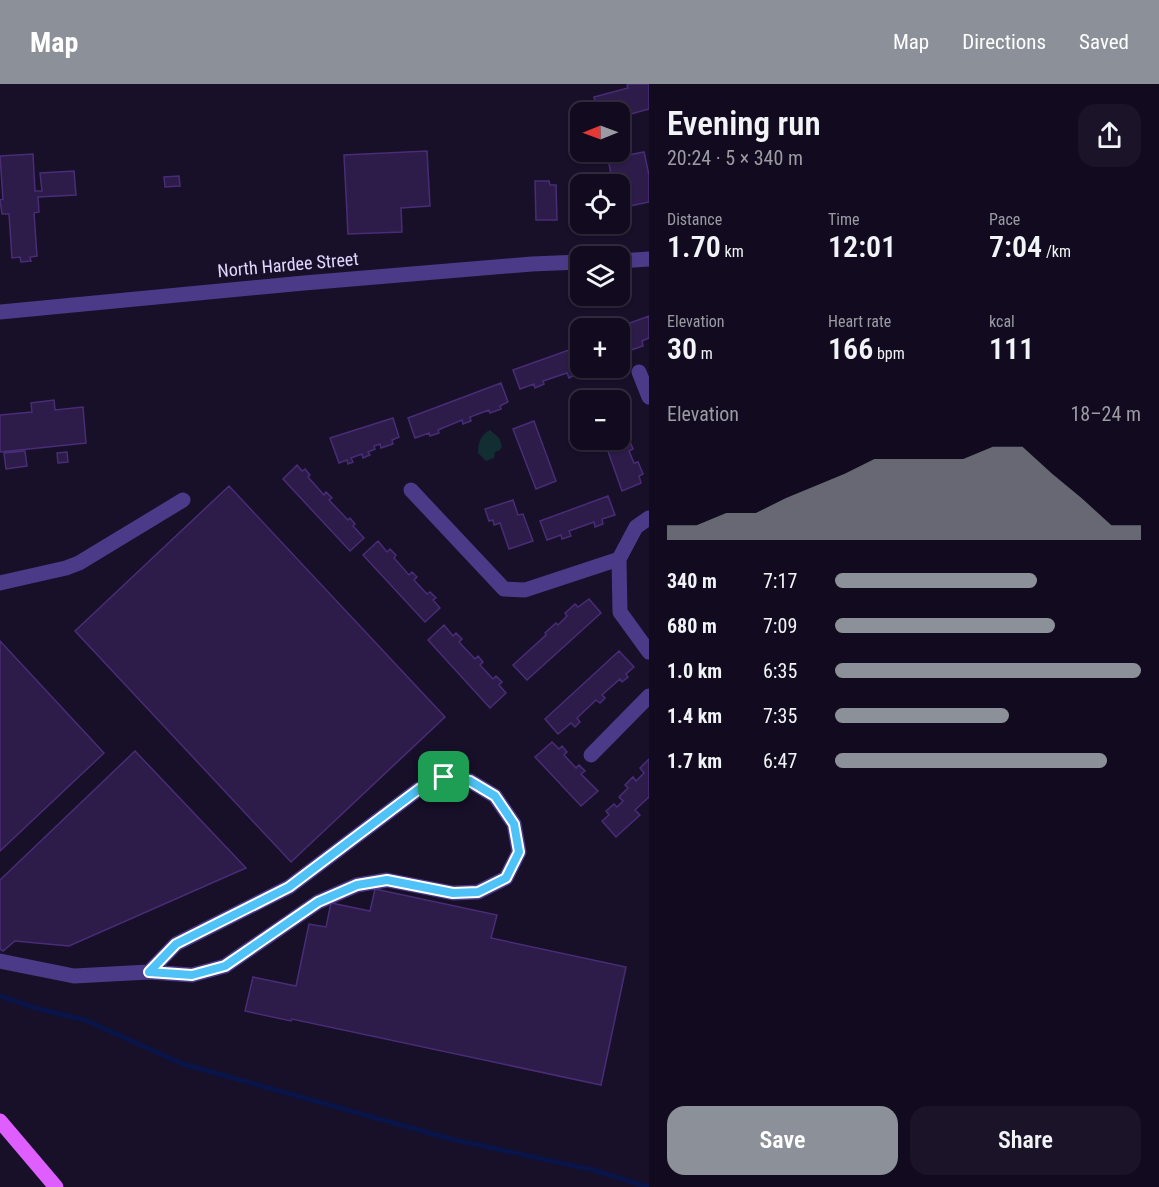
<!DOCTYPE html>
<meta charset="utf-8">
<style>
:root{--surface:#120b1f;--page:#1b1428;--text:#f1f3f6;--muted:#9c9ba4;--line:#312b3d;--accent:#8c9099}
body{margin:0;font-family:"Roboto Condensed",sans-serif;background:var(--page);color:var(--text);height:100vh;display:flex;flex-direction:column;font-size:22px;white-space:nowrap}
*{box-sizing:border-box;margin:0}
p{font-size:20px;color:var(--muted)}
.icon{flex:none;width:33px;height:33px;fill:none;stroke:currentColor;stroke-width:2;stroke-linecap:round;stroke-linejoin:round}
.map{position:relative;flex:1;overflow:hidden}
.side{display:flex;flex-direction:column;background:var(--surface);width:510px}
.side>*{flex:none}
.needle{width:39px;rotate:269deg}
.tools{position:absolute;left:570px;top:18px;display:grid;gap:12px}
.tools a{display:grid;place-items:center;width:60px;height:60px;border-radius:12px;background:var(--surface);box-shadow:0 2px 4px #0004,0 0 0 2px var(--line);font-size:30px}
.pin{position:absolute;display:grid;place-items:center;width:51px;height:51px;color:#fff;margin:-26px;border-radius:12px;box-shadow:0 3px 9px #0006}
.round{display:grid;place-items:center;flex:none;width:63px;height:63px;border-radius:18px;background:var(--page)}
.overview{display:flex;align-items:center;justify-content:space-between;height:102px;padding:0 18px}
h1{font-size:33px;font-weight:600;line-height:45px}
.figures{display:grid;grid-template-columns:repeat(3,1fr);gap:9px;height:102px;padding:6px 18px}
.figures div{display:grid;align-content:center}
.figures b{font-size:30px;font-weight:600}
.figures small{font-size:16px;font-weight:400}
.figures p{font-size:16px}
.chart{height:168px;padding:12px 18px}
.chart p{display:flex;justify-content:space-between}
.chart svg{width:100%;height:108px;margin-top:6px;fill:var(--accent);opacity:.7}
.primary-button{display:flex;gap:12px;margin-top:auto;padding:12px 18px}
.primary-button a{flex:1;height:69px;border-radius:18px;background:var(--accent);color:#fff;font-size:24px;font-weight:600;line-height:69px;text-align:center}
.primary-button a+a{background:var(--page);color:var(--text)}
ul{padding:0 18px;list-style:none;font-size:20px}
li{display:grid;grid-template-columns:96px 72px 1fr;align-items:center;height:45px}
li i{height:15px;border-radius:8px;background:var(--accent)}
header{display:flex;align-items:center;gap:36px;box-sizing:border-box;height:84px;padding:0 30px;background:var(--accent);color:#fff}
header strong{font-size:28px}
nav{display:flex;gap:33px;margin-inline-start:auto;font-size:21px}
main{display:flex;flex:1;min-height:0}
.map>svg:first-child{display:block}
.green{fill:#122e33}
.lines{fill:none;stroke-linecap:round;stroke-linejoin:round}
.stream{stroke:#091548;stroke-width:5}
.building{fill:#2d1b4a;stroke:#482d76;stroke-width:1.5}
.minor{stroke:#4a3a88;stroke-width:15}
.major{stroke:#de5eff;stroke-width:15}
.route-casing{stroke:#fff;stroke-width:12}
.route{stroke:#4fc3f7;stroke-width:8}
.labels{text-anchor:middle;stroke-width:6;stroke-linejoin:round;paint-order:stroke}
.street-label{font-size:18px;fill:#e2d7ff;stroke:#180f29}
</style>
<header>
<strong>Map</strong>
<nav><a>Map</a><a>Directions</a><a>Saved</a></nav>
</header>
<main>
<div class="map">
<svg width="649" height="1103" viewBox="0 0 649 1103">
<rect width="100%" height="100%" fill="#180f29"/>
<path class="green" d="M490 346 499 354 502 362 500 366 495 368 494 374 486 377 478 369C478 359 481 350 490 346Z"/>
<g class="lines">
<path class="stream" d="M0 912 35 924 85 936 183 980 451 1055 593 1086 649 1103"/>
</g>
<path class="building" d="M627 0H649V25L620 33V28H605V25L598 27 594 13 628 4Z
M427 67 430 122 401 124 402 148 348 150 344 71Z
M586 68H597L598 76 588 78Z
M644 68 649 91V118L620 124V100H613L608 75Z
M33 70 35 107H42L40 89 74 87 76 111 38 113 39 128 34 129 37 172 30 173 31 177 21 178 20 173 12 174 9 130H2L0 116 3 115 0 72Z
M179 92 180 102 165 103 164 93Z
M535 97H549L550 101H556L557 136H536Z
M649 232V254L642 257 643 262 631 266 629 262 620 266V244H616Z
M580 262V284H583L576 286 577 290 569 294 567 289 543 297 544 300 535 304 534 300 520 305 513 286Z
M501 299 508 318 500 322 501 325 490 329 489 326 470 333 471 337 463 340 462 336 438 346 439 349 430 352 429 349 415 354 408 334Z
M54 316 55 326 83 323 86 359 0 368V331L32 328 31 319Z
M623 333 625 339 621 340 624 347 622 348 625 354 628 353 633 365 629 367 634 379 638 378 643 390 639 392 641 399 622 407 604 356H620V334Z
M393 334 399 353 392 356 393 360 381 364 380 360 374 362 375 365 368 368 370 371 363 374 362 370 351 374 353 378 348 380 347 376 339 379 330 354Z
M534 337 556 397 536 405 513 345Z
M25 367 27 382 6 385 4 369Z
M67 368 68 378 58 379 57 369Z
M297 381 302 387 305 385 310 391 308 393 324 411 326 408 332 414 329 416 348 436 350 434 355 440 353 442 364 454 350 467 283 395Z
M229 402 445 633 291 778 75 547Z
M608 412 615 431 602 435 603 440 595 443 594 438 569 447 571 452 562 455 561 451 547 456 540 437Z
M513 416 518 431 523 430 533 457 509 465 500 439 494 441 493 436 489 437 485 425Z
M378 457 387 468 390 465 396 471 394 474 409 491 412 488 417 493 414 496 427 510 430 508 436 514 433 516 440 524 425 538 363 471Z
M589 515 601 529 527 596 513 581 546 551 545 549 556 539 558 541 567 532 565 529 575 520 578 523Z
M444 541 453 552 456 549 462 555 459 558 475 575 478 572 483 578 480 581 493 595 496 592 502 598 499 601 506 609 490 624 428 556Z
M0 557 104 669 0 767Z
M619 567 634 583 626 590 628 593 622 598 620 595 602 611 605 614 600 619 596 616 577 634 580 638 575 643 571 639 558 650 545 635Z
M552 658 559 665 562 662 567 668 564 671 576 684 579 681 585 687 581 690 598 707 581 722 535 673Z
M135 667 246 784 69 862 15 857 3 867 0 865V796Z
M649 675V713L635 726 640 731 616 753 602 737 609 731 606 727 614 720 617 723 623 717 619 713 628 704 625 701 633 693 636 697 644 689 640 684Z
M375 805 497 831 491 854 626 883 601 1001 292 935 291 937 245 927 253 893 296 902 309 840 326 843 331 819 370 827Z"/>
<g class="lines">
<path class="minor" d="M620 177 649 175
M0 228 304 199 532 180 580 178
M639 288 649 313
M411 406 504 505 525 506 619 475
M649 434 636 443 619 475 620 528 649 568
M0 499 66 484 79 479 183 416
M591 671 649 612
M0 877 74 892 149 888 192 891 225 882 318 818 357 801 387 796 453 809 478 808 506 794 519 768 514 740 495 712 470 697 444 693 419 705 289 803 176 860 149 888"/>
<path class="major" d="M0 1037 56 1103"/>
</g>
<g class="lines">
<g class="route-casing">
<path id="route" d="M444 693 470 697 495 712 514 740 519 768 506 794 478 808 453 809 387 796 357 801 318 818 225 882 192 891 149 888 176 860 289 803 419 705Z"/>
</g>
<use href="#route" class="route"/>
</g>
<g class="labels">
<g class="street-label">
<text transform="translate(288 181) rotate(-5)" y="6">North Hardee Street</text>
</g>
</g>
</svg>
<div class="tools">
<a><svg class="needle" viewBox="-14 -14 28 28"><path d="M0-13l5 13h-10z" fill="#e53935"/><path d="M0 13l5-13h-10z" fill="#9c9ba4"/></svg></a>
<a><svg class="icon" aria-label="locate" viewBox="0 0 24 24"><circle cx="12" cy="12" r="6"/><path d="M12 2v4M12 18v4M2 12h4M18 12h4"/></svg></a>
<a><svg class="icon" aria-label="layers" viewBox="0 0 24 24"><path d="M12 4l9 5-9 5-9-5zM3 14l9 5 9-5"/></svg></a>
<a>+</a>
<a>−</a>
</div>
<div class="pin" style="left:444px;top:693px;background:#1e9e55"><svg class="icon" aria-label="arrive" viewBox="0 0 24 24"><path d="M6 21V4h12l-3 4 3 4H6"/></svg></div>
</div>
<section class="side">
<div class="overview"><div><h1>Evening run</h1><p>20:24 · 5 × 340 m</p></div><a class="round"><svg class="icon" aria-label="share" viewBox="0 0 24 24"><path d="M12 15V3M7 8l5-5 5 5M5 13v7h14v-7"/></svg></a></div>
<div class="figures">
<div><p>Distance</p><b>1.70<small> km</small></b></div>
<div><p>Time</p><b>12:01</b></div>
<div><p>Pace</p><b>7:04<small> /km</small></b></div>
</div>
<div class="figures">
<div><p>Elevation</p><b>30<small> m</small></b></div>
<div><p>Heart rate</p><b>166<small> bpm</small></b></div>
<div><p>kcal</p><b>111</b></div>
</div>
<div class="chart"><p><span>Elevation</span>18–24 m</p>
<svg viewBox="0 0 160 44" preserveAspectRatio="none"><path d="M0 44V38L10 38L20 33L30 33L40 27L50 22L60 17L70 11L80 11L90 11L100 11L110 6L120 6L130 17L140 27L150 38L160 38V44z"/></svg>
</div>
<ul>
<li><b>340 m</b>7:17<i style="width:66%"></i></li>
<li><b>680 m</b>7:09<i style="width:72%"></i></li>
<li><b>1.0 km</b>6:35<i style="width:100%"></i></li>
<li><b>1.4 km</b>7:35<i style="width:57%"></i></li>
<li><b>1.7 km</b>6:47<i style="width:89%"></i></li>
</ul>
<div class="primary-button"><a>Save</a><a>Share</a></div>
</section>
</main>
